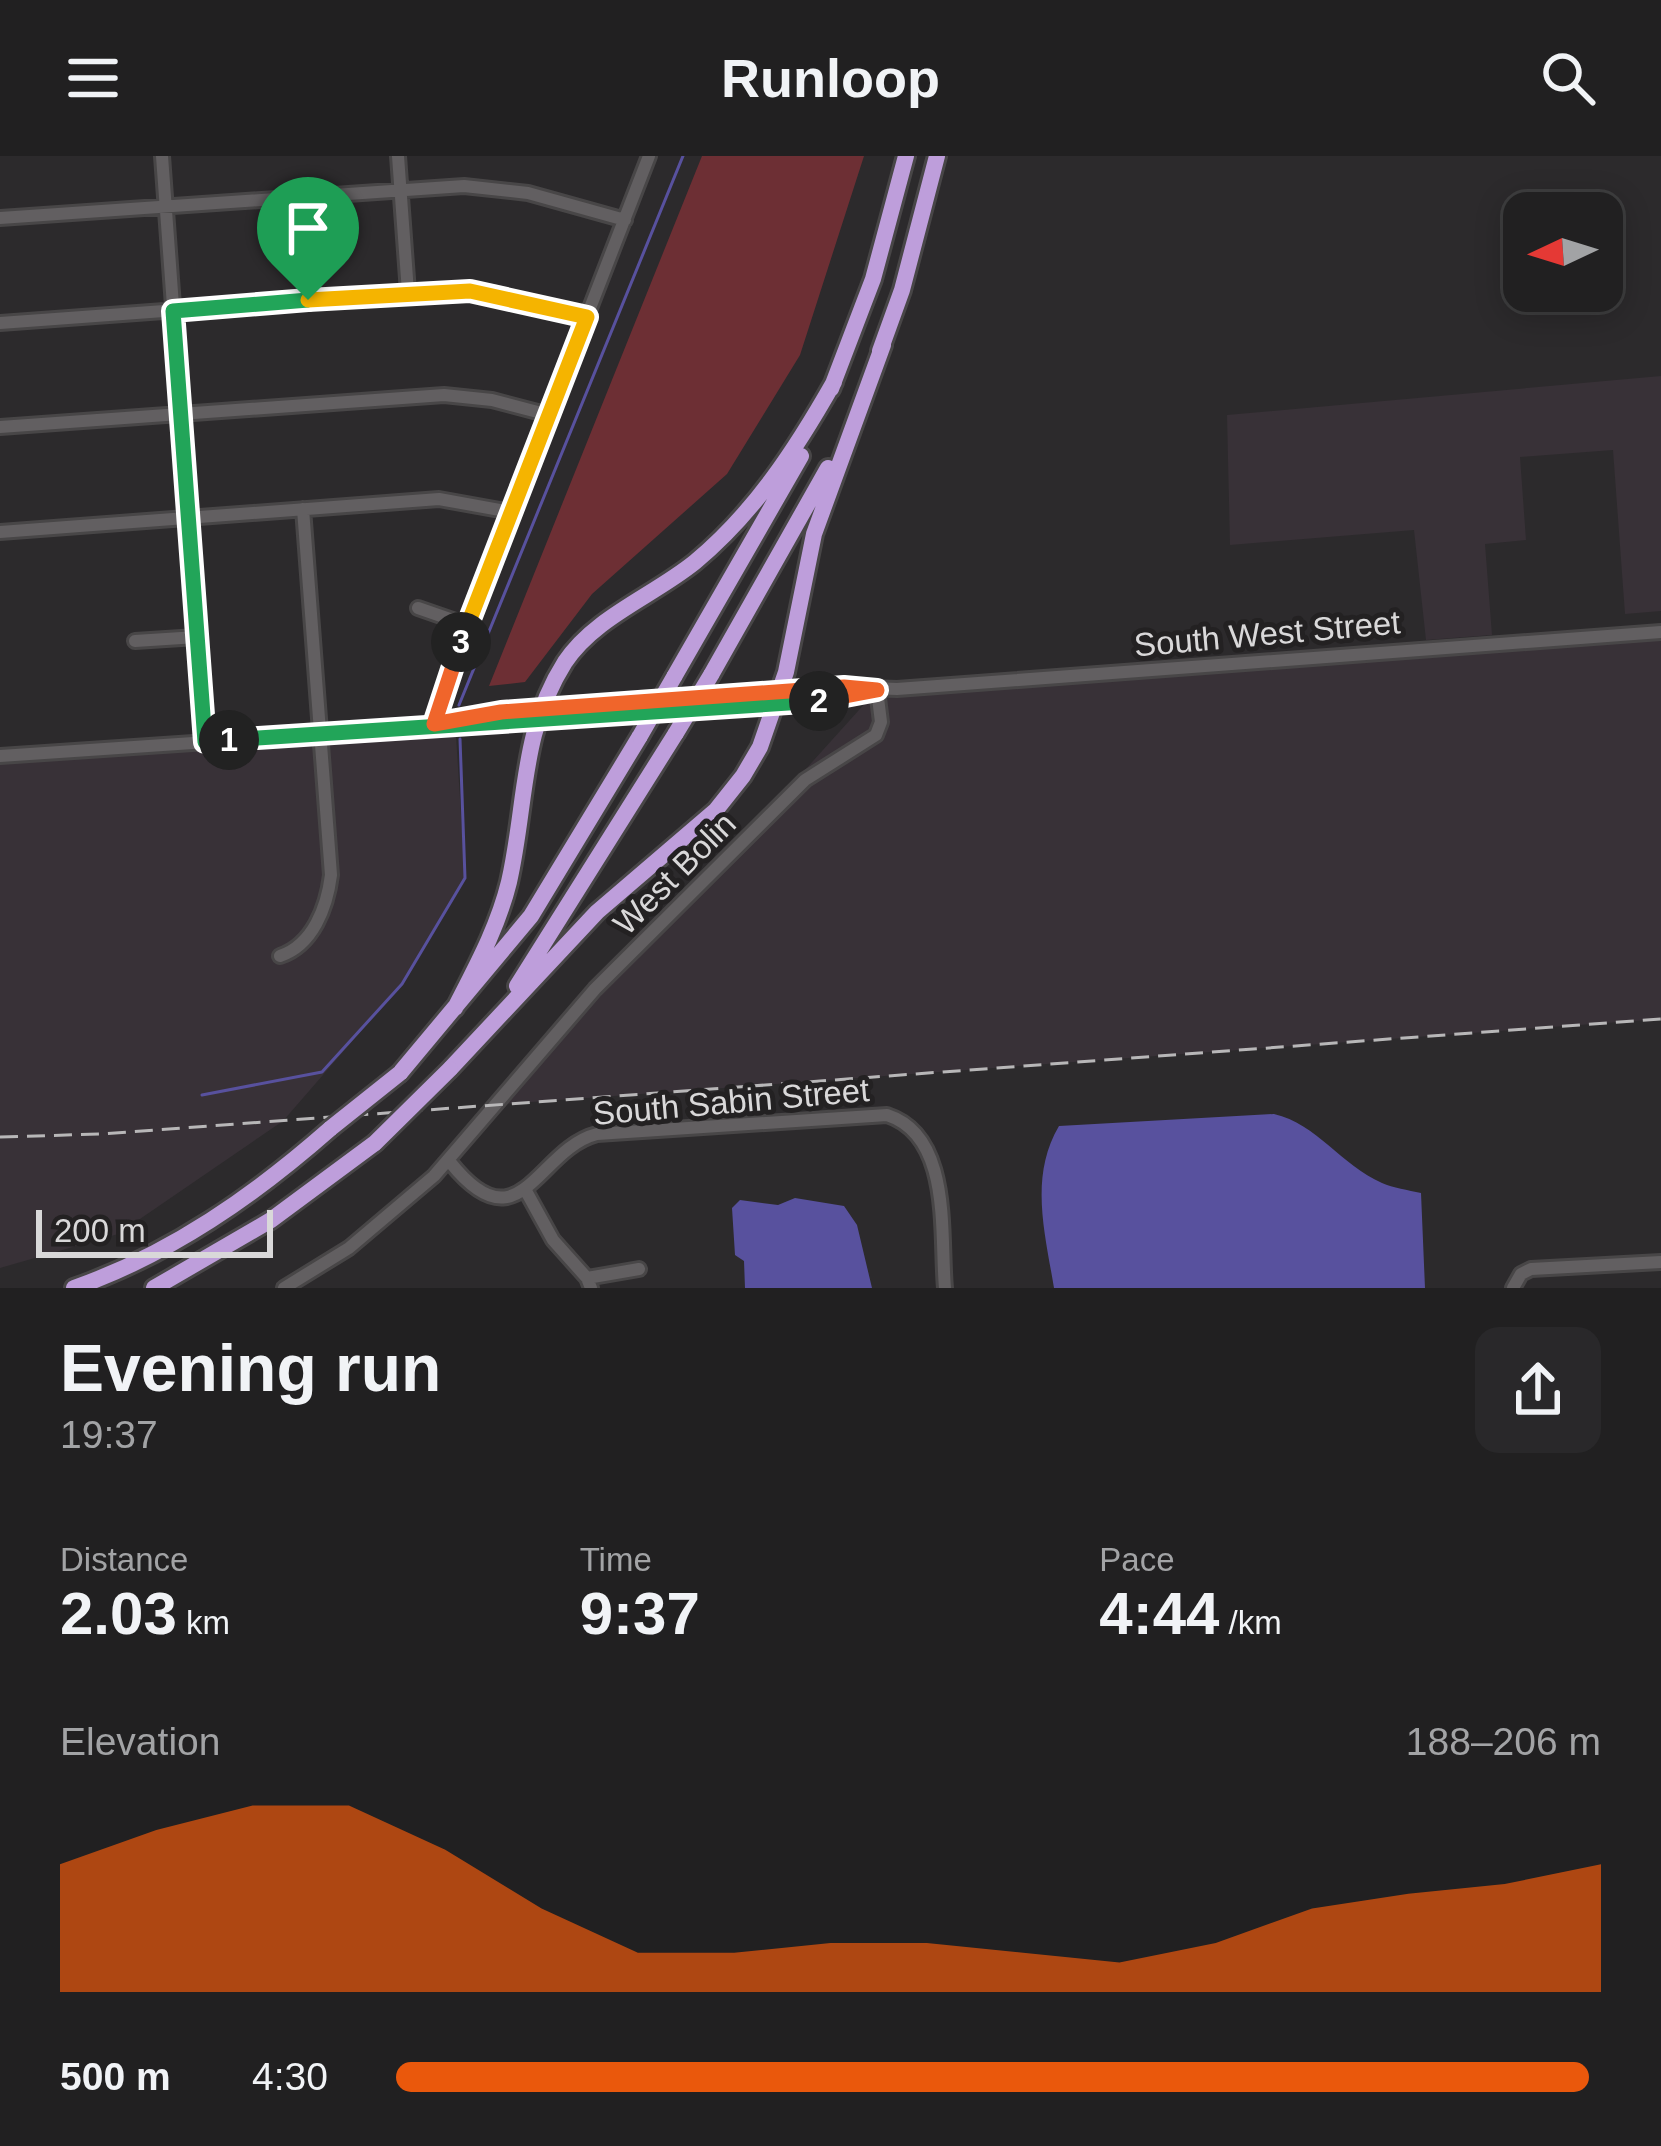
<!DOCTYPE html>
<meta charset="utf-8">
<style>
:root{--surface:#212021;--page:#29282a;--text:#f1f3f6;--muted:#a2a3a5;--line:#3e3e3f;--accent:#ea580c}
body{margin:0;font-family:Arial,sans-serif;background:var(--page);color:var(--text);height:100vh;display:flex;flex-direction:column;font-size:45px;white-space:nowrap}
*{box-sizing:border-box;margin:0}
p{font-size:39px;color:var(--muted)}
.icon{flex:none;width:66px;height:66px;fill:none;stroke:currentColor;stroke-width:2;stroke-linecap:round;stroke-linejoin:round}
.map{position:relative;height:1132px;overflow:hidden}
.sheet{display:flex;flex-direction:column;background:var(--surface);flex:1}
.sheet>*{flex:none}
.needle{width:78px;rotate:266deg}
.controls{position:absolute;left:1503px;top:36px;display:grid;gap:24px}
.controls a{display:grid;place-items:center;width:120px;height:120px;border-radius:24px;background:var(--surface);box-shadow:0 6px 30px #0003,0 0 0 3px var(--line);font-size:60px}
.scale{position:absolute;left:36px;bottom:30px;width:237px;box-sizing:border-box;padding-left:12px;border:6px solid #d9d8d9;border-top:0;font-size:33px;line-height:42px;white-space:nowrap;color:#d9d8d9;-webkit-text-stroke:9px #232122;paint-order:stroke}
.pin{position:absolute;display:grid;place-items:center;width:102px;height:102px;color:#fff;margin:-123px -51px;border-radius:50% 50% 50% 0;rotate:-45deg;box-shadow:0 0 12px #0007}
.pin .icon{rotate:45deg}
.km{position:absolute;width:60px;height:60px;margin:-30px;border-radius:50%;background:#222;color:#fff;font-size:33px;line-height:60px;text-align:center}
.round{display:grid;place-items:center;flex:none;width:126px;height:126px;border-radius:24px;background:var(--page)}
.overview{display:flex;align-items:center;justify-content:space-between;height:204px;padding:0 60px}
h1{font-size:66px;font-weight:800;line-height:90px}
.figures{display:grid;grid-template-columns:repeat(3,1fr);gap:18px;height:204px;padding:12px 60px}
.figures div{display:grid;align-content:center}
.figures b{font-size:60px;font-weight:800}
.figures small{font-size:33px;font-weight:400}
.figures p{font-size:33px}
.chart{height:336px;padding:24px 60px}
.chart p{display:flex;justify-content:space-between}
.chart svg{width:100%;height:216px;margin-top:12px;fill:var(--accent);opacity:.7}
ul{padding:0 60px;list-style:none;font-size:39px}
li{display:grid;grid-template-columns:192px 144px 1fr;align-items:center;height:90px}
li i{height:30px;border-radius:15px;background:var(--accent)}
header{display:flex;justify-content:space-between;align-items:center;height:156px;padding:0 60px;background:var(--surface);font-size:54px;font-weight:800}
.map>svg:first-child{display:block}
.built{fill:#383137}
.green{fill:#6d2f34}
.water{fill:#58519e}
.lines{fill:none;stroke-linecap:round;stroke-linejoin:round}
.stream{stroke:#58519e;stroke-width:3}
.minor-casing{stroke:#484647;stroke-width:18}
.highway-casing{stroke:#484647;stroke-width:22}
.minor{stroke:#625f61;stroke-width:12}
.highway{stroke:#be9edb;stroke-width:16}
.rail{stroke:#b8b7b8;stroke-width:3;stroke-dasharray:18 9;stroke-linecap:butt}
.highway-bridge-casing{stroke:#484647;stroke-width:22;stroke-linecap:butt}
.highway-bridge{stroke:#be9edb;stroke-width:16}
.split-1-casing{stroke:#fff;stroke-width:24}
.split-2-casing{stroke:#fff;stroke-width:24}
.split-3-casing{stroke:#fff;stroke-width:24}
.split-4-casing{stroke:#fff;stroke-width:24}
.split-1{stroke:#22a559;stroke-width:15}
.split-2{stroke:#22a559;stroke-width:15}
.split-3{stroke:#f0652b;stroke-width:15}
.split-4{stroke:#f5b400;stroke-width:15}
.labels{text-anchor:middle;stroke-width:10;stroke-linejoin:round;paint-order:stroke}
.street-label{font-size:33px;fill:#d9d8d9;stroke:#232122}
</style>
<header><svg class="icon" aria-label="menu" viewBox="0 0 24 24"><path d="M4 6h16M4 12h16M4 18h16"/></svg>Runloop<svg class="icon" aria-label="search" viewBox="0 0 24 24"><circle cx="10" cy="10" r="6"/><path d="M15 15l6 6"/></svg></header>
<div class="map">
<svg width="1661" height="1132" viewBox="0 0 1661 1132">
<rect width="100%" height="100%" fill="#2c2a2c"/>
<path class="built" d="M1661 220V455L1625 458 1613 294 1520 301 1526 384 1485 388 1492 479 1426 484 1414 374 1230 389 1227 259Z
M1661 474V863L490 949 713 716 877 534Z
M455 564 465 722 402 828 283 965 118 1078 0 1112V599Z"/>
<path class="green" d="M702 0H864L800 199 727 318 592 438 525 526 489 530Z"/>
<path class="water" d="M1274 958C1317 968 1341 1009 1382 1027 1393 1032 1408 1034 1421 1037L1425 1132H1054C1045 1077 1029 1021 1059 970Z
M795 1042 844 1050 857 1069 872 1132H745L744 1105 735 1099 732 1052 740 1044 778 1049Z"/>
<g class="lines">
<path class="stream" d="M459 549 683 0
M202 939 322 916 402 828 465 722 460 583"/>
<g class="minor-casing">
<path id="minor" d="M162 0 205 586
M398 0 408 136
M0 62 464 30 528 37 625 64
M0 167 452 134 493 137 588 161
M0 271 444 239 492 244 549 259
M0 376 439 343 511 356
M418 452 467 469
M135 485 197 481
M434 568 501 555 844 531 897 533 1661 476
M434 568 467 469 649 0
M0 600 818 545 864 537
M280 800C313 789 327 751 331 719L303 353
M450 1006C520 1094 537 993 597 978L887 959C952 980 940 1077 945 1132
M526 1035 553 1084 587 1122 591 1132
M587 1122 639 1113
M284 1132 349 1092 434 1020 595 833 805 624 876 579 881 566 877 534
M1513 1132 1521 1118 1531 1113 1661 1106"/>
</g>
<g class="highway-casing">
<path id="highway" d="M880 195 902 134 937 0
M831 233 873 123 906 0
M711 519 828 312
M674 521 801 300
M517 830 676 577
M455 852C476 811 498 771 509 726 527 647 520 577 565 506 595 461 653 440 695 406 755 356 796 293 834 226
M450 913 597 756 716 654 743 620 760 591 786 516 814 378 883 189
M400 917 531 760 640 580
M74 1132C171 1098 255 1039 331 972
M154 1132 271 1064 375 987"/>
</g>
<use href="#minor" class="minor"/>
<use href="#highway" class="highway"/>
<path class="rail" d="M0 981 101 978 1661 863"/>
<g class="highway-bridge-casing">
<path id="highway-bridge" d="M676 577 711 519
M640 580 674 521
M331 972 400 917
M375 987 450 913"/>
</g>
<use href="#highway-bridge" class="highway-bridge"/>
</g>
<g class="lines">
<g class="split-1-casing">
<path id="split-1" d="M229 584 205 586 173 155 308 144"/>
</g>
<g class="split-2-casing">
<path id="split-2" d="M229 584 819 545"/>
</g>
<g class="split-3-casing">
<path id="split-3" d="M461 486 434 568 501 556 844 531 877 534 819 545"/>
</g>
<g class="split-4-casing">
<path id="split-4" d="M308 144 470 135 587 161 461 486"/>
</g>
<use href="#split-1" class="split-1"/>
<use href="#split-2" class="split-2"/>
<use href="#split-3" class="split-3"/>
<use href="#split-4" class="split-4"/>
</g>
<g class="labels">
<g class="street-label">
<text transform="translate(1267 477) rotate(-5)" y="12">South West Street</text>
<text transform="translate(674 717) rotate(-45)" y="12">West Bolin</text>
<text transform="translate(731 945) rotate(-5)" y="12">South Sabin Street</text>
</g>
</g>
</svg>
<div class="controls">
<a><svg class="needle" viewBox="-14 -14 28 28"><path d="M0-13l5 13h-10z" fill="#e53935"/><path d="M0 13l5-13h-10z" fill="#a2a3a5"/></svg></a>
</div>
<div class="scale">200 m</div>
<div class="pin" style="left:308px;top:144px;background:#1e9e55"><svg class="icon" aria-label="arrive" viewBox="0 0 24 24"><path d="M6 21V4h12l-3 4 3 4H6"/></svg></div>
<b class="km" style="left:229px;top:584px">1</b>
<b class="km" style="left:819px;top:545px">2</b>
<b class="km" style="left:461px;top:486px">3</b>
</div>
<section class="sheet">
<div class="overview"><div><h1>Evening run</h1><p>19:37</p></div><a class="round"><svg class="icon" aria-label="share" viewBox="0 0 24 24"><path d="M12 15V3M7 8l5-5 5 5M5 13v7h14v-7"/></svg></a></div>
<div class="figures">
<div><p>Distance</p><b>2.03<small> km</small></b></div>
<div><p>Time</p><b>9:37</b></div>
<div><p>Pace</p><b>4:44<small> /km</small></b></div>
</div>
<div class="chart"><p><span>Elevation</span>188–206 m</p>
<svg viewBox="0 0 160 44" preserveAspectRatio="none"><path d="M0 44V18L10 11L20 6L30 6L40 15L50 27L60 36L70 36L80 34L90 34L100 36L110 38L120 34L130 27L140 24L150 22L160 18V44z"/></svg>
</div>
<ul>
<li><b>500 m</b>4:30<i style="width:99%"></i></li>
</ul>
</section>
